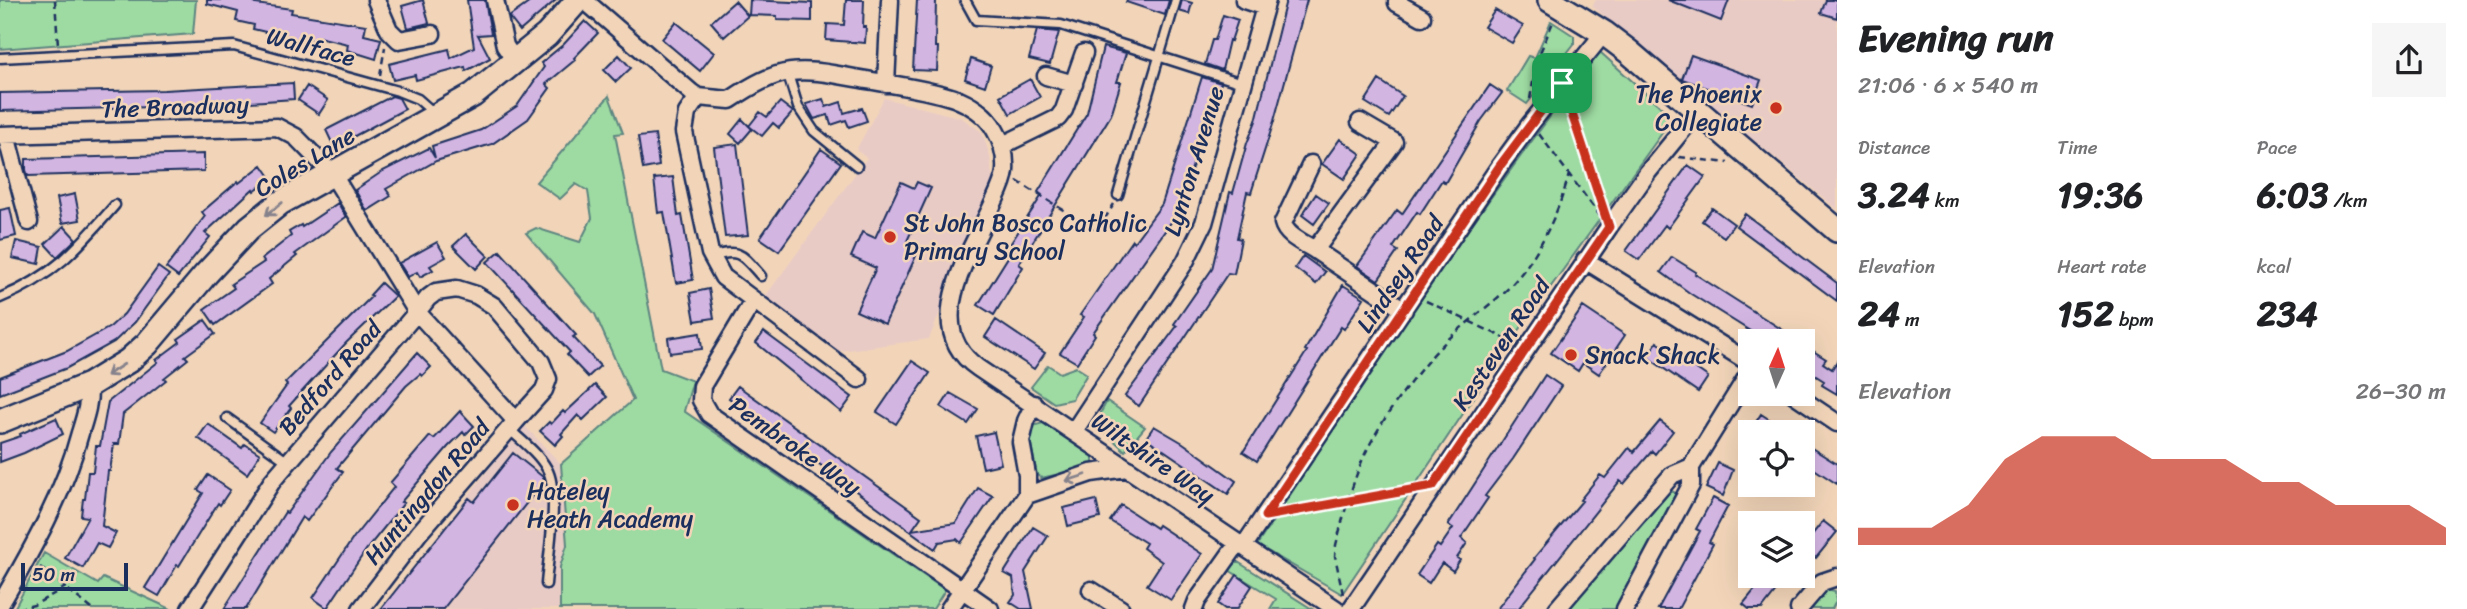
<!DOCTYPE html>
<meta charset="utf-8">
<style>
:root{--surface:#fff;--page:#f6f6f6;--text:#202124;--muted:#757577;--accent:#c8321e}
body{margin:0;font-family:Sriracha,sans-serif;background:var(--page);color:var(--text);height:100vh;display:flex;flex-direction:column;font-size:26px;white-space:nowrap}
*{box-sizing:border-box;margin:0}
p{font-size:23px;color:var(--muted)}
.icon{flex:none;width:38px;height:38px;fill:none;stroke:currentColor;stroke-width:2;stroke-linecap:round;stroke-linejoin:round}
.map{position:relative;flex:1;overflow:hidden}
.details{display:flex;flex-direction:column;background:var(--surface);width:630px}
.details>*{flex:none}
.needle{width:46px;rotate:3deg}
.fabs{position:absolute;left:1738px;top:329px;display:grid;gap:14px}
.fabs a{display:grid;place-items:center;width:77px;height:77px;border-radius:0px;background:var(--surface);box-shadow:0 7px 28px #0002;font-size:35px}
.scale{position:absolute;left:21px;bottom:18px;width:107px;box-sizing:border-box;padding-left:7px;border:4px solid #1b2f5e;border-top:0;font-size:19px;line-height:24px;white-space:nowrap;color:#1b2f5e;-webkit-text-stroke:5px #f2d5b9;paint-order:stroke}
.pin{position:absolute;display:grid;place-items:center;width:60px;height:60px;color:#fff;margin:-30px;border-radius:14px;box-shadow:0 4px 10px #0006}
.round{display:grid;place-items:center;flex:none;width:74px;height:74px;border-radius:0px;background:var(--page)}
.headline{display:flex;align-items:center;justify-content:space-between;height:119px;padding:0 21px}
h1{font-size:38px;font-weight:700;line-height:52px}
.stats{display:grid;grid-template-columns:repeat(3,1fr);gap:10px;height:119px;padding:7px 21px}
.stats div{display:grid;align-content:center}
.stats b{font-size:35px;font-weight:700}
.stats small{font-size:19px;font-weight:400}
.stats p{font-size:19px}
.chart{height:196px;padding:14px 21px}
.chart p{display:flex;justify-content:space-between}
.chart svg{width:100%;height:126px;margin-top:7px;fill:var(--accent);opacity:.7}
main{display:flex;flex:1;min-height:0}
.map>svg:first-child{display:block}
.built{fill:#e9cbc5}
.green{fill:#9edba2;stroke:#5c8580;stroke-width:2}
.building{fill:#d3b5e2;stroke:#1b2f5e;stroke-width:2}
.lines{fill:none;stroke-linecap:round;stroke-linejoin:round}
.lane-casing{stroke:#1b2f5e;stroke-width:13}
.street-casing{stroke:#1b2f5e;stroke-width:21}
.secondary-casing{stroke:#1b2f5e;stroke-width:28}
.path{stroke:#1b2f5e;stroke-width:2.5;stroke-dasharray:7 5;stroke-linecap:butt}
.lane{stroke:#f2d5b9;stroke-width:8}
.street{stroke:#f2d5b9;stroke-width:16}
.secondary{stroke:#f2d5b9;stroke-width:23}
.oneway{stroke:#86828c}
.route-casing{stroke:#fff;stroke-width:14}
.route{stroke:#c8321e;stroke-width:9}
.poi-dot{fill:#c8321e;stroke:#f2d5b9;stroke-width:2.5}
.labels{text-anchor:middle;stroke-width:5;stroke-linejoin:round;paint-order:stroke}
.street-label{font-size:24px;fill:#1b2f5e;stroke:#f2d5b9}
.poi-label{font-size:24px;fill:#1b2f5e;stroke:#f2d5b9;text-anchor:start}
</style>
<main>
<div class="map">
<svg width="1837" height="609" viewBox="0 0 1837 609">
<rect width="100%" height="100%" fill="#f2d5b9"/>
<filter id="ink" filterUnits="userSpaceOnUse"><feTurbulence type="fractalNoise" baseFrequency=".0143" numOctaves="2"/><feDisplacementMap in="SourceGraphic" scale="14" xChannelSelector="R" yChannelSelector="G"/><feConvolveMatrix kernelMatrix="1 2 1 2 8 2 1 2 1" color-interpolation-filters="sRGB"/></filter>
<g filter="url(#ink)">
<path class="built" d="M1596 0H1837V209L1592 6Z
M884 98 962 118 982 132 990 156 993 185 929 339 833 352 764 298 867 158 856 150Z
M523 424 561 464 572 609H382Z"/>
<path class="green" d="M0 0H196L193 34 0 49Z
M1551 21 1574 36V44L1527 104 1507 91 1528 56 1535 58Z
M1600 52 1673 118 1518 332 1342 594 1257 545C1368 378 1475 209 1600 52Z
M609 96 623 133 615 134 661 369 693 381 684 411 945 590 933 609H560V567L567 545 561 464 633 400 595 314 526 233 536 228 580 242 592 218 588 191 576 184 560 199 536 182Z
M1048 365 1060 373 1076 367 1087 374 1072 399 1054 403 1031 387Z
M1107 401 1145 427 1125 451 1103 430 1101 412Z
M1047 422 1093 453V465L1078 470 1041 478 1037 475 1029 435 1032 426Z
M1666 488 1679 495 1616 609H1565Z
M44 553 98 584 103 578 171 609H14Z
M1238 562 1312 609H1270L1276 599 1227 569Z
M1825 589 1835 591 1836 601 1832 609H1809Z"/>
<path class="building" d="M207 0H256L255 4 292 9 291 13 366 25 364 35 381 39 376 59 347 50 348 44 318 37 317 41 306 39 305 44 294 42 295 39 253 29 254 25 236 21 238 12 207 4Z
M423 0 429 23 408 28 402 6Z
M467 0H485L491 34 478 35 490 58 466 71 465 67 416 80 415 75 393 80 389 64 449 49 451 58 474 47Z
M533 0H556L520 31 509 17Z
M750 0 812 3V21L777 20V16L749 15Z
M846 0H864L863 27H866L865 43 826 40 827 24 844 25Z
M917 0H936L935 47H938L937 71 913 70Z
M1127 0H1169L1165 15 1126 2Z
M1182 0 1192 3 1189 14 1179 11Z
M1286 0H1307L1274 121 1251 193 1247 192 1237 238 1241 239 1234 274 1228 273 1139 406 1125 396 1177 326 1174 324 1212 269 1230 192 1233 193 1247 143 1256 121Z
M1668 0H1729L1721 21Z
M1826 0H1837V18L1821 13Z
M735 1 748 16 724 37 711 22Z
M1495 10 1523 26 1512 43 1484 27Z
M1223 15 1238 20 1231 41 1229 40 1222 70 1205 64 1212 40H1215Z
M585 21 598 33 574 58 575 60 546 84 550 88 528 119 492 144 436 161 386 189 391 196 367 211 355 190 383 171 429 148 435 158 432 146 481 130 517 106 544 67 541 63 564 44Z
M676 22 714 53 700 71 662 39Z
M1037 30 1059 32 1050 64 1029 59Z
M1103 47 1126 53 1117 82H1121L1111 115 1019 264 1023 267 994 315 978 305 1013 249 1009 246 1042 195 1038 192 1087 113Z
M619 55 631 68 616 82 604 70Z
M1691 55 1761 80 1752 104 1682 79Z
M971 59 991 66 985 86 965 79Z
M1202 77 1221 83 1205 120 1181 208 1093 333 1095 335 1077 363 1060 353 1084 317 1080 315 1132 240 1134 242 1162 204Z
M1030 79 1040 97 1010 114 1000 96Z
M1379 80 1403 96 1389 117 1365 102Z
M293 83 294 99 194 106 0 111V93L164 90Z
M1490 85 1502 93 1481 121 1445 183 1442 180 1420 214 1417 212 1393 248 1398 251 1378 280 1357 266 1397 210 1402 214Z
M307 86 328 100 319 114 298 100Z
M392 96 399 98 405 109 334 147 326 130Z
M823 99 826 107 841 102 844 113 862 108 867 121 849 127 846 120 831 125 828 115 814 119 806 104Z
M780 102 793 112 779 128 773 123 762 136 749 126 760 112 767 117Z
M742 119 752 129 740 143 730 134Z
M655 135 659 166 643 169 638 137Z
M1340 139 1361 154 1344 179 1322 164Z
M737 144 748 235 725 237 714 147Z
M821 149 841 163 779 251 760 238Z
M204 154V171L28 176 26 170V159Z
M262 165 271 178 254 191 253 189 205 233 210 237 178 277 166 268 205 216 202 212 238 181 239 183Z
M1688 165 1705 177 1668 228 1665 225 1639 260 1626 251Z
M673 177 678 216 682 215 693 280 676 283 664 212 658 213 654 179Z
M901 182 914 188 917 182 931 188 907 241 920 247 885 324 856 311 876 268 851 257 862 232 875 238Z
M75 194 80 220 62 223 57 198Z
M1316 194 1329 203 1314 224 1302 215Z
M338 203 346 217 295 254 297 256 269 279 272 284 215 325 204 309 234 288 231 284 264 262 262 259 291 236 289 232 301 225 302 227Z
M10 208 16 236 0 240V210Z
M1712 208 1734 224 1724 237 1702 221Z
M1745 214 1837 283V301L1736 226Z
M64 226 76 239 57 257 45 244Z
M466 234 488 256 476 269 453 246Z
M16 241 42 247 39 264 12 258Z
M437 242 446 257 430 266 433 270 420 277 417 272 408 277 399 263Z
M500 251 576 335 573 337 600 366 588 377 567 355 570 352 487 262Z
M1303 256 1325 272 1316 284 1295 268Z
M1672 257 1696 272 1695 274 1800 341H1766L1691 294 1661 272Z
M158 267 169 275 135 322 114 342 67 368 0 394V377L67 351 110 327 124 314Z
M381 283 395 296 346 343 289 406 291 408 273 432 260 423 287 385 285 383 372 296 370 295Z
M1343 285 1364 298 1344 329 1341 327 1257 461 1243 452 1307 351 1305 350Z
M709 289 714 318 695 321 690 293Z
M1583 307 1625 335 1599 374 1583 363 1578 371 1551 353Z
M205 320 215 334 185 356 188 359 164 378 166 380 123 414 119 444H114L110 471H108L102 526 116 533 108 548 97 543 83 568 65 558 88 517 81 516 83 499H85L88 472H93L96 446H100L108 402 158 362 156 360 180 342 178 339Z
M996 320 1045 353 1034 369 985 337Z
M764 332 852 397 841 412 756 343Z
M700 333 702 349 670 353 668 338Z
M1657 342 1708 377 1698 392 1647 357Z
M1802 344 1826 359 1823 363 1832 369 1837 361V394L1822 385 1824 381 1802 367Z
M417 353 431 367 422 376 420 374 406 386 337 468 343 472 307 521 302 517 246 609H224L285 512 287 513 331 452Z
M912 361 930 373 896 424 877 412Z
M1545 375 1561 386 1513 459 1485 496 1488 498 1461 538 1467 543 1457 558 1460 560 1453 571 1442 563 1429 583 1417 575 1437 545 1440 547 1453 528 1448 525Z
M595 385 607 397 583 420 578 415 561 434 563 436 555 445 540 431 549 422 551 424 563 411 565 413Z
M738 386 921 517 912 530 956 523 978 488 993 496 961 543 957 539 939 542 935 549 729 398Z
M950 393 978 409 968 424 941 407Z
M460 411 474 426 465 435 463 432 448 447 401 502 404 503 366 550 327 608 313 598 354 537 394 487 390 483 430 436 434 439Z
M1761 414 1789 432H1761L1753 427Z
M56 418 63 434 24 453 0 462V443L21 436 20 434Z
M1660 421 1673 431 1655 454 1652 451 1624 484 1620 481 1518 609H1497L1535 559 1534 558 1582 501 1580 500 1600 475 1605 478 1629 448 1634 452Z
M208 424 242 448 245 444 260 454 247 474 198 438Z
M1154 426 1183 443 1236 481 1228 494 1146 438Z
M994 432 1001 464 983 468 976 436Z
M1802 442 1837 464V484L1802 461Z
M513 453 543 477 544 481 443 609H381L469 498 474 502Z
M1718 463 1733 470 1723 496 1706 488Z
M208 475 230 490 220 505 218 503 179 566 177 565 159 596 145 588 203 493 198 490Z
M1713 498 1728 506 1709 542 1713 544 1678 609H1658L1700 531 1696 529Z
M1096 500 1100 518 1068 526 1064 508Z
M1121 505 1156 528 1158 525 1202 554 1171 600 1147 585 1162 562 1143 548 1146 543 1110 521Z
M1823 521 1837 532 1816 558 1811 555 1802 566V547Z
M1033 527 1048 536 1025 572 1033 609H1021L1010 602 1015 595 1013 578 1004 573Z
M1237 575 1252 586 1237 609H1225L1218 604Z
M1766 576H1788L1762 609H1749L1743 604Z"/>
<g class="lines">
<g class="lane-casing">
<path id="lane" d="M965 0 976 20 1061 25 1242 83
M0 58 234 46 398 91 418 99 435 114
M787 71 798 107 814 131 857 166
M1118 195 1176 0
M712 257C740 247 743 256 761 276
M0 298C54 276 77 249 115 205
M227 418 288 462
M509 429C522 441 538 453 547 469 560 492 548 557 546 584"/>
</g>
<g class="street-casing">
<path id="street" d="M376 0 389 30 399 40 432 34
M495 0 505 46 516 62
M584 0 692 93 698 97 730 100C780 66 797 67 855 78 888 84 923 88 954 98 970 104 987 115 995 130 1003 143 1006 156 1005 171 1004 182 997 195 992 206 970 254 919 327 978 368L1336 609
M1244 0 1265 7
M1399 0 1397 3 1422 17
M1046 76 1074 84
M886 84 890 0
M698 97 687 113 684 132 710 253 723 277 859 379
M1360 122 1394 142 1315 250 1404 310
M0 135 277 127 296 137 333 175 417 312 273 480 190 609
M6 135 29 222
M1003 145 1058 118 1064 110 1084 53
M1311 164 1283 223C1286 236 1304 243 1315 250
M1585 260 1750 363
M753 301 702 386 701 400 709 414 990 609
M1794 394 1837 423
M1074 431 1185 262 1204 223 1267 0
M1027 495 1091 473 1127 468
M1243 547 1499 167 1531 123 1604 33
M1091 590 1121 609
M0 605C32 550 64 494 80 433 85 417 90 402 89 385
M361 609 419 533 516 421 417 312 428 298 436 292 457 289 476 295 494 306 541 362 548 379 544 390 516 421
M949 609 1027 495V475L1021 442 1026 421 1034 404
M1194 609 1197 601 1238 543
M1351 609 1609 227 1648 172 1698 111
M1557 609 1672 475 1691 467
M1625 609 1691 485V467L1750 372
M1799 609 1822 582 1837 577"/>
</g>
<g class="secondary-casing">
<path id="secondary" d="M1550 0 1604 33 1629 52 1837 230
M0 421 89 385 128 361 147 344 206 274 249 228 280 203 473 95 547 35 578 0"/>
</g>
<path class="path" d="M55 0 58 45
M380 75 385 47
M1530 99 1537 60 1553 22
M1568 100 1603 210
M1539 134 1600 216
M1679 157 1728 163
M1017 181 1097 231 1114 204
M1426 301 1515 343
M1284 513 1412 490
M40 567 92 609
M1343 594 1335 556 1336 545C1344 514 1352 483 1365 454 1382 419 1406 387 1431 357 1452 333 1478 315 1502 294 1533 267 1559 214 1569 174
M17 609 34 605 66 587"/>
<use href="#lane" class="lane"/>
<use href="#street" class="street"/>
<use href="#secondary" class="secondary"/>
</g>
<defs><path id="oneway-shaft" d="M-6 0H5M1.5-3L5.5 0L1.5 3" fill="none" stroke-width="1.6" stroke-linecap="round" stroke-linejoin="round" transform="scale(1.75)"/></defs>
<g class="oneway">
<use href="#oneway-shaft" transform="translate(274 209) rotate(142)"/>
<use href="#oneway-shaft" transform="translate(115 370) rotate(147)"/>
<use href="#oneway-shaft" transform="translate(1076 478) rotate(162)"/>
</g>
</g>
<g class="lines" filter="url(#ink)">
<g class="route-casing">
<path id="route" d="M1562 83 1609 227 1433 486 1265 516 1499 167Z"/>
</g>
<use href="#route" class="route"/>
</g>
<g class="poi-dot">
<circle cx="1776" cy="108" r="7"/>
<circle cx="890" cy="237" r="7"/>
<circle cx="1571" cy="355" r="7"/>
<circle cx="513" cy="505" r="7"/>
</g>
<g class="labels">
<g class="street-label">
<text transform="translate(311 47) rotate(15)" y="8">Wallface</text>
<text transform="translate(175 107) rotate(-2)" y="8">The Broadway</text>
<text transform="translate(1194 161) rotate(-73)" y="8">Lynton Avenue</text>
<text transform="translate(305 162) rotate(-31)" y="8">Coles Lane</text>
<text transform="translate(1400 274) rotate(-56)" y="8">Lindsey Road</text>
<text transform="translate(1501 344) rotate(-56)" y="8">Kesteven Road</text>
<text transform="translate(330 378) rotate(-49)" y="8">Bedford Road</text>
<text transform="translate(795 446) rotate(35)" y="8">Pembroke Way</text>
<text transform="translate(1153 458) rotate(34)" y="8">Wiltshire Way</text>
<text transform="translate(427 492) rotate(-50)" y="8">Huntingdon Road</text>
</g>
<g class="poi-label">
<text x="1762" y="102" text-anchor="end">The Phoenix<tspan x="1762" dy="28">Collegiate</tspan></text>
<text x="904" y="231">St John Bosco Catholic<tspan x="904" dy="28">Primary School</tspan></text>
<text x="1585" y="363">Snack Shack</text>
<text x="527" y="499">Hateley<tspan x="527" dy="28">Heath Academy</tspan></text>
</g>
</g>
</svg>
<div class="fabs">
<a><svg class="needle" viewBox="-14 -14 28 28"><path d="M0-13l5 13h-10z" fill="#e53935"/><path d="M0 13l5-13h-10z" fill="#757577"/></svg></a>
<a><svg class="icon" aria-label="locate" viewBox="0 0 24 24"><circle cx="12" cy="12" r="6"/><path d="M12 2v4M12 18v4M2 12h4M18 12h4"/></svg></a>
<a><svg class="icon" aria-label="layers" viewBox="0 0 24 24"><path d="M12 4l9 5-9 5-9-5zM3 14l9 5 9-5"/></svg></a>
</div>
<div class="scale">50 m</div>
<div class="pin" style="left:1562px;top:83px;background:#1e9e55"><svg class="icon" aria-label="arrive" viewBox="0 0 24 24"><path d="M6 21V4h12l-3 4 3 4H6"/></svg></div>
</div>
<section class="details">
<div class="headline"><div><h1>Evening run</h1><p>21:06 · 6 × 540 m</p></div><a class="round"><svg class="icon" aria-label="share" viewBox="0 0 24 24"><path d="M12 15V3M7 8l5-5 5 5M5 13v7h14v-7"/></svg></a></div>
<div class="stats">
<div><p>Distance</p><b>3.24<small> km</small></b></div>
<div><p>Time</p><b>19:36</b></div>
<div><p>Pace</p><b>6:03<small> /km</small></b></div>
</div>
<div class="stats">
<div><p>Elevation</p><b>24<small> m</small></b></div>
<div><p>Heart rate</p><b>152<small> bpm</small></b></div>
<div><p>kcal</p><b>234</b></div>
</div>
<div class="chart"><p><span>Elevation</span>26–30 m</p>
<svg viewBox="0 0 160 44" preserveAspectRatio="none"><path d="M0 44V38L10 38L20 38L30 30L40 14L50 6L60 6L70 6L80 14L90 14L100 14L110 22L120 22L130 30L140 30L150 30L160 38V44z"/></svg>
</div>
</section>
</main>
